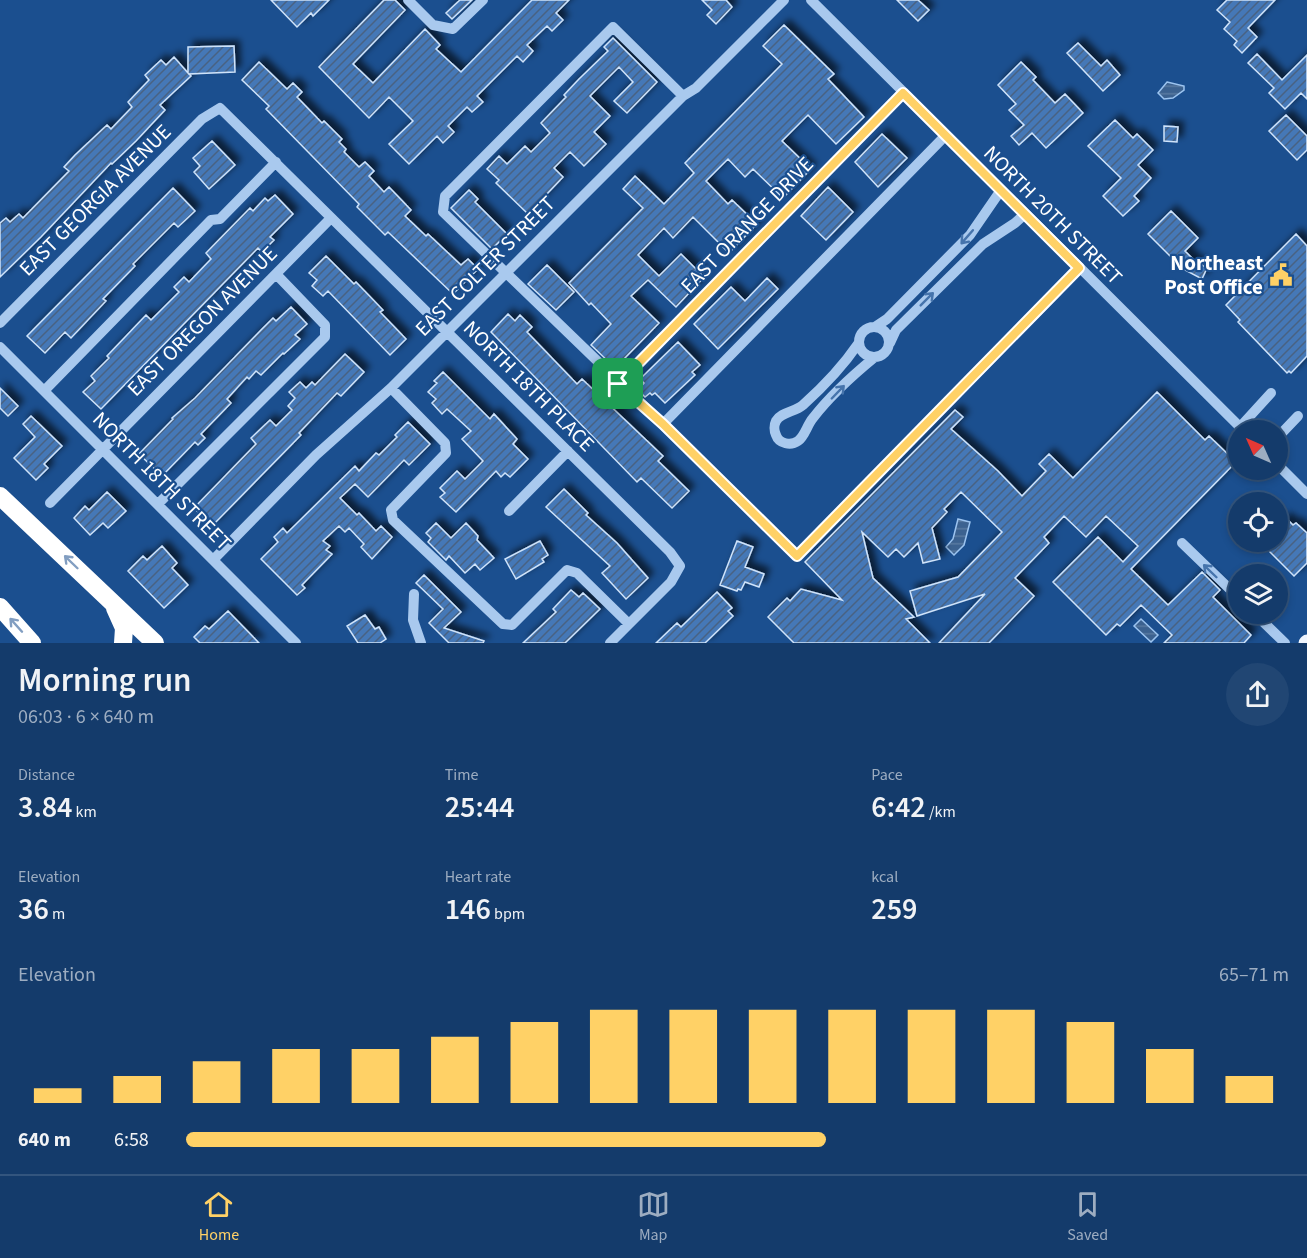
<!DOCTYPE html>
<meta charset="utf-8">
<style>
:root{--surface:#143b6b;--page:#214673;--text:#f1f3f6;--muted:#9dadc1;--line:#33557e;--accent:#ffd166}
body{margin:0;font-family:"Source Sans 3",sans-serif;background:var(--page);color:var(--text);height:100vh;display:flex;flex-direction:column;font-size:22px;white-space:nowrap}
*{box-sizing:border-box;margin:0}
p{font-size:20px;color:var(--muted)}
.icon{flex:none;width:33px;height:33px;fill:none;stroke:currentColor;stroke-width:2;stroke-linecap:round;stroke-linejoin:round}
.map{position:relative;height:643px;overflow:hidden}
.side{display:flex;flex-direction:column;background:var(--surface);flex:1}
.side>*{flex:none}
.needle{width:39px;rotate:315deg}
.controls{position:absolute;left:1228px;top:420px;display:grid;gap:12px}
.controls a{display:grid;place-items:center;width:60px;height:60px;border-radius:50%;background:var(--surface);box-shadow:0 3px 9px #0003,0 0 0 2px var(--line);font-size:30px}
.pin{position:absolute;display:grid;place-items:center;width:51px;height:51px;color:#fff;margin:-26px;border-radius:12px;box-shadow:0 3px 9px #0006}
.round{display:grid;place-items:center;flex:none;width:63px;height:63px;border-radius:32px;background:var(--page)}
.headline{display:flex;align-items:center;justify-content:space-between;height:102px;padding:0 18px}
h1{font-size:33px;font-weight:600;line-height:45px}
.figures{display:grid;grid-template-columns:repeat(3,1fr);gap:9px;height:102px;padding:6px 18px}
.figures div{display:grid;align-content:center}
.figures b{font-size:30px;font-weight:600}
.figures small{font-size:16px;font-weight:400}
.figures p{font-size:16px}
.chart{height:168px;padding:12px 18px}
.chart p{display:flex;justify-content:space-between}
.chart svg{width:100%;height:108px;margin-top:6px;stroke:var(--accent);stroke-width:6}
ul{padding:0 18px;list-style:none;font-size:20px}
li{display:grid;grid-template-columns:96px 72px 1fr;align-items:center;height:45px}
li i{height:15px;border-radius:8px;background:var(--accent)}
.tabs{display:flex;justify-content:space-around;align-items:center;height:84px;border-top:2px solid var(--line);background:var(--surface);font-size:16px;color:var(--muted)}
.tabs a{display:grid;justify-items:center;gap:3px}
.tabs .current{color:var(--accent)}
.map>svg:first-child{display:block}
.water{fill:url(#water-rules);stroke:#9cc4f0;stroke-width:1.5}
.building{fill:url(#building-hatch);stroke:#cfe3fa;stroke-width:1.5;filter:url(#shadow)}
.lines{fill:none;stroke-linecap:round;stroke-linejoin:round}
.minor{stroke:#a9c9ee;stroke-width:10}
.major{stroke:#f0f6ff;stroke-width:15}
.highway{stroke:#fff;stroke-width:18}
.oneway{stroke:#4674ac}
.oneway2{stroke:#829ec1}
.route-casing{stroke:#fff;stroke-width:12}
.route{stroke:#ffd166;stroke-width:8}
.labels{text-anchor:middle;stroke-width:4.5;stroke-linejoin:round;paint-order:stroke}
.street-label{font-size:21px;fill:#fff;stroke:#1b4f8f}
.poi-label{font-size:21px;font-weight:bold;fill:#fff;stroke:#1b4f8f;text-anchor:end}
</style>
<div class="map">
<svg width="1307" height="643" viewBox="0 0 1307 643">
<defs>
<pattern id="water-rules" width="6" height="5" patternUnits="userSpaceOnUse" patternTransform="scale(1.5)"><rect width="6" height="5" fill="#3c6290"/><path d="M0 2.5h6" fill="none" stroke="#597aa1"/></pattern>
<pattern id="building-hatch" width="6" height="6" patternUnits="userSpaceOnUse" patternTransform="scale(1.5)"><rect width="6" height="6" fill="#4478b7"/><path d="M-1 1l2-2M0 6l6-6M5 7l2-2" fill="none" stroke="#486282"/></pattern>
<filter id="shadow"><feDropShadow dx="5.5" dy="-5.5" stdDeviation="3" flood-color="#0009"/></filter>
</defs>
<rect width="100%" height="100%" fill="#1b4f8f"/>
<path class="water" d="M1167 82 1184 86V90L1173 98 1164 99 1158 93Z
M958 519 970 522 964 545 954 555 946 547 953 539Z
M1141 619 1158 635 1151 642 1134 626Z"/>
<path class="building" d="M271 0H329L313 16 311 13 297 27Z
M384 0H395L405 10 353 64 373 83 425 29 440 45 436 49 461 72 532 0H569L556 13 563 20 552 31 547 26 527 45 533 51 523 62 517 56 477 96 483 102 472 112 467 107 448 126 454 132 443 143 437 136 409 164 389 144 413 121 389 97 369 118 319 67Z
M460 0H472L452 19 446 13Z
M702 0H726L732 7 716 24 707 15 712 10Z
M897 0H918L929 10 918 21Z
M1227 0H1275L1248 28 1257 37 1242 53 1234 45 1237 41 1224 29 1230 22 1217 10Z
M784 25 834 74 828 79 864 117 836 144 808 115 782 141 811 169 783 198 753 169 745 177 728 159 706 181 728 204 732 200 757 224 729 253 693 217 673 238 664 228 638 255 659 276 681 254 704 277 676 307 648 280 631 296 659 323 621 362 619 359 613 366 591 345 611 324 591 303 589 305 569 283 643 208 623 189 635 176 664 204 694 173 685 163 782 64 763 46Z
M613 38 657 82 627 113 614 101 633 82 619 67 590 96 610 116 594 132 606 144 584 166 570 152 554 168 563 177 528 214 496 183 499 180 487 169 499 156 507 164 525 146 531 152 550 133 541 123 566 97 564 95 579 79 608 51 604 47Z
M1078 43 1101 66 1107 60 1120 75 1103 91 1067 53Z
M234 46 235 72 189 74 191 76 160 105 165 110 136 141 112 164 111 163 41 237 0 277V223L6 218 10 222 19 214 23 218 69 171 64 167 75 155 107 125 111 129 132 107 128 102 149 80 145 75 161 60 166 65 174 57 188 73V47Z
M1257 54 1282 80 1307 55V99L1301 93 1285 109 1269 93 1274 88 1248 63Z
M259 62 287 89 293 83 302 92 297 97 322 123 324 121 342 139 339 142 346 149 344 152 359 167 365 162 374 171 369 176 384 192 389 187 411 210 405 216 426 236 428 234 461 265 468 259 478 269 453 294 388 232 385 235 357 207 359 204 266 109 269 106 242 80Z
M1021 62 1036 77 1033 80 1055 103 1065 94 1083 113 1046 148 1032 133 1019 145 1011 136 1024 125 1009 110 1016 104 998 85Z
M1286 115 1307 136V150L1297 160 1269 131Z
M1115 120 1133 138 1137 134 1153 150 1138 165 1151 178 1134 196 1139 201 1123 216 1103 196 1121 178 1088 146Z
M1164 126 1178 127 1177 142 1164 141Z
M882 134 907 158 878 187 855 162Z
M212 141 235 165 209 189 194 172 200 166 193 158Z
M828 187 853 212 826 240 801 216Z
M173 188 195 211 178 227 174 223 133 264 135 266 103 299 106 301 71 338 65 332 45 353 27 336Z
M469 190 478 199 475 202 507 234 492 249 451 208Z
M275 195 293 214 270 237 274 240 262 252 258 248 101 409 83 392 95 381 91 376 109 358 107 356 146 315 151 320 179 292 174 287 184 277 189 282 211 259 206 253 250 208 253 211 265 198 268 201Z
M1171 211 1198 238 1185 251 1194 260 1207 268 1202 279 1183 269 1148 234Z
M1296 234 1307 246V356L1291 373 1289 371 1287 373 1238 322 1240 320 1226 305Z
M326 256 354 284 356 282 383 310 380 312 406 339 390 355 328 291 323 296 312 286 317 280 309 273Z
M547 265 574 292 556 310 528 284Z
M767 278 778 289 718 349 694 324 731 287 745 301Z
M291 307 307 324 295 335 300 339 284 354 283 353 261 375 256 371 249 379 247 377 227 399 231 403 201 434 205 438 198 445 195 442 162 476 139 454 173 419 172 418 195 398 261 330 273 318 276 321Z
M508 314 515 321 520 315 532 327 527 332 577 384 582 379 663 456 658 461 689 491 672 508 641 478 637 482 491 332Z
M678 342 700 365 692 372 695 375 665 403 655 393 652 395 650 393 645 397 638 390 644 383 640 379Z
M345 354 364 372 341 396 337 393 299 433 301 435 212 526 194 508 256 444 251 438 270 420 276 426 292 410 288 406 295 398 289 392 300 382 306 388 312 382 315 385Z
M443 372 490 419 494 414 517 439 513 444 528 459 510 477 505 473 501 477 496 471 456 512 440 497 445 493 440 488 457 471 465 479 483 461 462 439 471 431 447 409 442 414 432 403 436 399 428 392 437 383 434 381Z
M0 388 18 406 8 416 0 408Z
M1157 392 1205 440 1209 436 1236 462 1131 569 1168 605 1202 572 1220 590 1213 597 1251 635 1244 643H1164L1172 635 1141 605 1120 626 1117 624 1106 635 1053 582 1098 537 1123 562 1138 546 1106 516 1086 537 1064 516 1044 537 1049 543 1015 578 1034 596 989 643H939L985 594 917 616 910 591 958 577 1002 532 961 492 944 509 947 512 932 528 940 559 923 563 918 543 904 557 896 549 888 557 862 532 873 578 914 617 906 619 930 643H794L768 617 787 598 790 601 801 589 842 600 805 562 955 410 963 417 951 429 998 471 1022 496 1046 471 1039 464 1049 454 1073 478Z
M31 416 62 446 44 464 48 468 36 480 14 458 35 437 23 424Z
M408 422 430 444 409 465 404 460 368 497 355 484 340 498 357 515 359 513 376 531 381 526 392 537 372 559 361 547 364 544 349 528 345 532 339 526 323 541 330 546 326 550 332 554 302 585 305 588 297 595 261 559 278 542 274 537 283 528 287 533 355 466 359 471 376 453 379 455 397 437 395 435Z
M564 489 588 513 586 515 617 543 648 578 626 599 602 573 610 566 546 507Z
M107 492 126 511 108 528 103 523 90 535 74 518 85 506 89 510Z
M1286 518 1293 525 1296 523 1307 533V563L1294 576 1268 550 1270 548 1264 542H1278V527Z
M436 523 451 538 466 523 478 536 477 540 494 558 480 570 475 564 465 573 449 556 446 560 428 542 431 538 426 533Z
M540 541 548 555 542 559 544 562 516 579 505 559Z
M737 541 753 547 745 567 764 574 759 587 745 582 741 590 738 589 737 591 720 585Z
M162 546 177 563 172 568 188 585 164 608 128 571 143 556 147 560Z
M424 575 461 612 444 628 484 641 483 643H449L429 623 443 609 416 583Z
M571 590 579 597 583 593 600 609 565 643H523L556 612 553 609Z
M717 592 732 608 728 611 733 616 705 643H656L677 623 681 627Z
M228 611 259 643H200L194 637 205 626 209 629Z
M365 615 375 629 379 627 386 639 380 643H358L347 626Z"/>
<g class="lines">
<path class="minor" d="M408 0 433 25 453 29 483 0
M811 0 1243 430
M683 96 613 27 445 196 443 212C561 326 680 440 797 556L1079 269
M0 323 202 119 220 108 670 552 680 566 671 582 610 643
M859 342a15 15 0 1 1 30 0a15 15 0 1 1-30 0Z
M875 327 887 319 970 235 1001 190
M890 343 896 330 983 244 1015 223 1025 214
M858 344C843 366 823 387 803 405 795 412 781 412 776 421 774 425 774 431 776 435 779 444 791 446 798 441 805 436 807 425 813 418 830 396 853 375 875 357
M0 347 296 643
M618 384 903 93
M391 388 445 443 446 453 391 510 393 520 503 624 512 625 567 570 577 573 629 624
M44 391 211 220 220 219 276 162
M663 424 946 135
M1240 427 1271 393
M1278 437 1298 416
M1278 465 1307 494
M50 503 331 218
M158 504 325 337V325L276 274
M509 511 568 451
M1182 543 1239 598
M213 560 316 455 391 388 683 96 696 88 784 0
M414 594 413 620 421 643
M1255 614 1285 643"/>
<path class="major" d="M1306 643 1307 642"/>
<path class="highway" d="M0 496 155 643
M0 607 32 643
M115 608 124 628 123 643"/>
</g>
<defs><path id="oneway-shaft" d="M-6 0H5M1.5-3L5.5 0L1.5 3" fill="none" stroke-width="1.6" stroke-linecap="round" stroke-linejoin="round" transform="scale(1.5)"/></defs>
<g class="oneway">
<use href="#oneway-shaft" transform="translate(967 237) rotate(131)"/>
<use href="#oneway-shaft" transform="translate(927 299) rotate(-45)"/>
<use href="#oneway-shaft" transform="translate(838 392) rotate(-46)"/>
<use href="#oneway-shaft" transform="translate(1210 571) rotate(-136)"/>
</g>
<g class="oneway2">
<use href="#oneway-shaft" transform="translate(71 562) rotate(-136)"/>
<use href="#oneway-shaft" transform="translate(16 625) rotate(-132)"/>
</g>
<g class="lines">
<g class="route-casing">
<path id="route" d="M903 93 1079 268 797 556 663 424 618 384Z"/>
</g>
<use href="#route" class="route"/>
</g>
<defs>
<g id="civic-bare" transform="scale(1.8)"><path d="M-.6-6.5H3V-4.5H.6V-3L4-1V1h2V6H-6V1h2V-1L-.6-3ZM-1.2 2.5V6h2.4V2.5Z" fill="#ffd166" stroke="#1b4f8f" stroke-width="2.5" paint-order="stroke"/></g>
</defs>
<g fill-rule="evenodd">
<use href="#civic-bare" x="1281" y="275"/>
</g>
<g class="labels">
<g class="street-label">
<text transform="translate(95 200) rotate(-45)" y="7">EAST GEORGIA AVENUE</text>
<text transform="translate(1053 215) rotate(45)" y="7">NORTH 20TH STREET</text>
<text transform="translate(747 225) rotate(-46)" y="7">EAST ORANGE DRIVE</text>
<text transform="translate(485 266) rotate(-45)" y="7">EAST COLTER STREET</text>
<text transform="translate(202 321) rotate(-45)" y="7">EAST OREGON AVENUE</text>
<text transform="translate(529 386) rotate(45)" y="7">NORTH 18TH PLACE</text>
<text transform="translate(162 481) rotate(45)" y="7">NORTH 18TH STREET</text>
</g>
<g class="poi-label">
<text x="1263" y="270">Northeast<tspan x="1263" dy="24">Post Office</tspan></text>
</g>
</g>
</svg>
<div class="controls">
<a><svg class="needle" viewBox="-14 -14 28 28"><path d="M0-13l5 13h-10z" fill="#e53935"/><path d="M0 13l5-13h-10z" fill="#9dadc1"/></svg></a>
<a><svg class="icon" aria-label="locate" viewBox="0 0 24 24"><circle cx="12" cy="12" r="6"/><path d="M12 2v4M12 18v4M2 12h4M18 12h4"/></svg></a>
<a><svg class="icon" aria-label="layers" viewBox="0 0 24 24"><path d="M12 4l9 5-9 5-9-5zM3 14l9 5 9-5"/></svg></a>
</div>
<div class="pin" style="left:618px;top:384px;background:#1e9e55"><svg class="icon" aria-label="arrive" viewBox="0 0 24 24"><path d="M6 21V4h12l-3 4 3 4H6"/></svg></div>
</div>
<section class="side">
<div class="headline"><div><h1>Morning run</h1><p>06:03 · 6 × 640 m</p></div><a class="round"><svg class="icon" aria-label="share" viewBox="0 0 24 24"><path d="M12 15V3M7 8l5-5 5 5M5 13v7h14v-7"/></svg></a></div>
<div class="figures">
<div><p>Distance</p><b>3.84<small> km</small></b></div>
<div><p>Time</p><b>25:44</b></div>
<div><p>Pace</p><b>6:42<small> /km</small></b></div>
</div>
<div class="figures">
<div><p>Elevation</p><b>36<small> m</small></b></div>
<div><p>Heart rate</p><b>146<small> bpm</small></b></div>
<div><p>kcal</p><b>259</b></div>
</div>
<div class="chart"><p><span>Elevation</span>65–71 m</p>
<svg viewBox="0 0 160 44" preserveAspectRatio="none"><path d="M5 44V38M15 44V33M25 44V27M35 44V22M45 44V22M55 44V17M65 44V11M75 44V6M85 44V6M95 44V6M105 44V6M115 44V6M125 44V6M135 44V11M145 44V22M155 44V33"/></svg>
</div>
<ul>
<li><b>640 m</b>6:58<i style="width:58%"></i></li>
</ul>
</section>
<nav class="tabs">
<a class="current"><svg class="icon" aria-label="home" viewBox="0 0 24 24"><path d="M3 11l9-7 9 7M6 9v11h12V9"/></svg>Home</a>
<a><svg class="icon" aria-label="map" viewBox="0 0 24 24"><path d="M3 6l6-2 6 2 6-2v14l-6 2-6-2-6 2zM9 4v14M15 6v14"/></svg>Map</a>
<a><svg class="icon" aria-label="saved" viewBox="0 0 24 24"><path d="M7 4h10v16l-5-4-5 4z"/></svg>Saved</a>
</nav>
